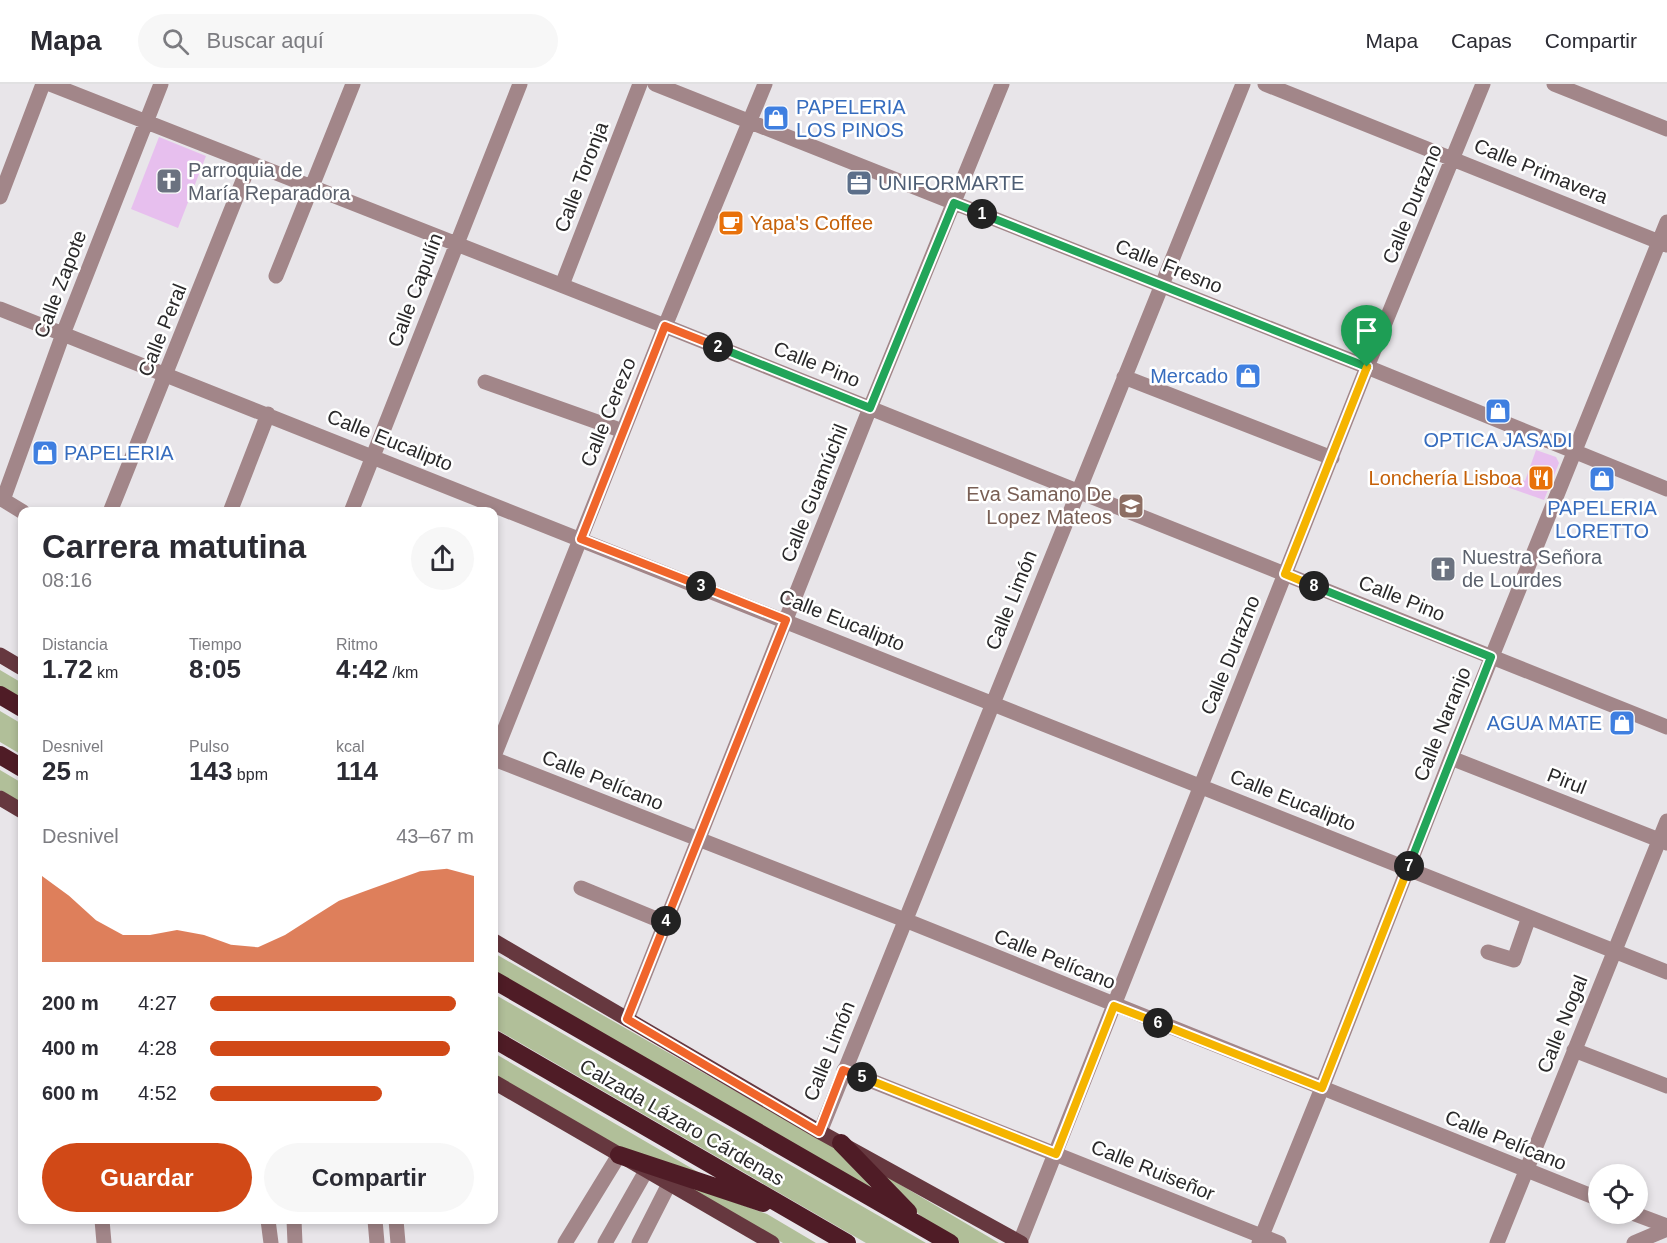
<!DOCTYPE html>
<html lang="es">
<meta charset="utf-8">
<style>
:root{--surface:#fff;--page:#f7f7f7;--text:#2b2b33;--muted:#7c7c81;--line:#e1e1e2;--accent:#d14917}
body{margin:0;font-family:Arial,sans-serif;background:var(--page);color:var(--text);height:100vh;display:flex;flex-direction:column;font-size:22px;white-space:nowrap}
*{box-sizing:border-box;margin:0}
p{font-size:20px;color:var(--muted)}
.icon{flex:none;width:33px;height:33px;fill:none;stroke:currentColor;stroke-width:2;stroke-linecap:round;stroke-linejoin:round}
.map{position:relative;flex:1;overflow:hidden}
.sheet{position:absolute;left:18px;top:423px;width:480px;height:717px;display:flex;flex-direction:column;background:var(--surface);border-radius:12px;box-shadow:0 3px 9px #0003}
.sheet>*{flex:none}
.tools{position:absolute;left:1588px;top:1080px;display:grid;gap:12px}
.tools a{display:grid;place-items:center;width:60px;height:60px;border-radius:50%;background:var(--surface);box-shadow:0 3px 9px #0003;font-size:30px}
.pin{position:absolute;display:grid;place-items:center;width:51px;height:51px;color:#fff;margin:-62px -26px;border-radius:50% 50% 50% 0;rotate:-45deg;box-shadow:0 0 6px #0007}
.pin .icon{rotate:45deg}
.km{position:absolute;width:30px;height:30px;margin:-15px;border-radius:50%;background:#222;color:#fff;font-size:16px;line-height:30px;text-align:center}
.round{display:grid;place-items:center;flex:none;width:63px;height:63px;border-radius:32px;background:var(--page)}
.summary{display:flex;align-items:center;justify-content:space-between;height:102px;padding:0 24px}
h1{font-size:33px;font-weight:700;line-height:45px}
.figures{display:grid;grid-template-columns:repeat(3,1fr);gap:9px;height:102px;padding:6px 24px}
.figures div{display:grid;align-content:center}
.figures b{font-size:26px;font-weight:700}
.figures small{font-size:16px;font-weight:400}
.figures p{font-size:16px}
.chart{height:168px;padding:12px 24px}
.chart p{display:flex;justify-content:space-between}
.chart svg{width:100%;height:108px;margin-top:6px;fill:var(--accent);opacity:.7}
.cta{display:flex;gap:12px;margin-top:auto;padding:12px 24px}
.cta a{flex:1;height:69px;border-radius:36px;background:var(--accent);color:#fff;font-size:24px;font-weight:700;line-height:69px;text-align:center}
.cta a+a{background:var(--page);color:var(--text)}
ul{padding:0 24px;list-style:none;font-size:20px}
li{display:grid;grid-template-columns:96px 72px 1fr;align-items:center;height:45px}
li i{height:15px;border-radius:8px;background:var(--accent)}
header{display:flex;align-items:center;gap:36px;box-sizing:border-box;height:84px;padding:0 30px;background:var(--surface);border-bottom:2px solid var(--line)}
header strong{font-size:28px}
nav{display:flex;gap:33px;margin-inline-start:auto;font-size:21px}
.search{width:420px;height:54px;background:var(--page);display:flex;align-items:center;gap:15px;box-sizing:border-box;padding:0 21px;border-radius:33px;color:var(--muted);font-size:22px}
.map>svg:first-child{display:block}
.green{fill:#b1bf99}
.building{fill:#e7bfee}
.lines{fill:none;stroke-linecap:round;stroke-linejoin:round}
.minor{stroke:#a28689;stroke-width:15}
.major{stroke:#66383f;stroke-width:15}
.highway{stroke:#4f1c26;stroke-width:18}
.split-1-casing{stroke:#fff;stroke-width:12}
.split-2-casing{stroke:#fff;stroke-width:12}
.split-3-casing{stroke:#fff;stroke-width:12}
.split-4-casing{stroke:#fff;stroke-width:12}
.split-5-casing{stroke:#fff;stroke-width:12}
.split-6-casing{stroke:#fff;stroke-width:12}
.split-7-casing{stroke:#fff;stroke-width:12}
.split-8-casing{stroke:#fff;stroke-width:12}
.split-9-casing{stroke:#fff;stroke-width:12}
.split-1{stroke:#22a559;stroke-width:8}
.split-2{stroke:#22a559;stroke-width:8}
.split-3{stroke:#f0652b;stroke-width:8}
.split-4{stroke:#f0652b;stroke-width:8}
.split-5{stroke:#f0652b;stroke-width:8}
.split-6{stroke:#f5b400;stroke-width:8}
.split-7{stroke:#f5b400;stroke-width:8}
.split-8{stroke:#22a559;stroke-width:8}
.split-9{stroke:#f5b400;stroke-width:8}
.labels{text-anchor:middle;stroke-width:5;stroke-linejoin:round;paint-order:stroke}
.shop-label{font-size:20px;fill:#366cbe;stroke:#fff;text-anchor:start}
.worship-label{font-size:20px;fill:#5b616d;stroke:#fff;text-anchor:start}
.street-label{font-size:20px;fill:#2a292a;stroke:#fff}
.service-label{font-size:20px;fill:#4e5e75;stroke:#fff;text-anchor:start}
.food-label{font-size:20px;fill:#c56008;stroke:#fff;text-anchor:start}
.education-label{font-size:20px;fill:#785e54;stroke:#fff;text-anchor:end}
</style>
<header>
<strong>Mapa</strong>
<div class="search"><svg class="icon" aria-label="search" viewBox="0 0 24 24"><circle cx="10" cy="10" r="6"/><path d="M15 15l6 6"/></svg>Buscar aquí</div>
<nav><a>Mapa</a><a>Capas</a><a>Compartir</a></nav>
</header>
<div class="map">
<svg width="1667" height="1159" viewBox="0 0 1667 1159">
<rect width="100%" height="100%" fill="#e8e5e9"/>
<path class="green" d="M0 586 22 599V616L0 603Z
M0 627 22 640V671L0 658Z
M0 686 22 699V719L0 706Z
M494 869 835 1064 883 1116 494 891Z
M494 910 926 1159H866L494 944Z
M494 969 722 1102 620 1065 494 992Z
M879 1088 999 1159H960L931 1143Z
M673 1096 767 1130 816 1159H783Z"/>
<path class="building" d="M159 53 206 72 178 144 131 125Z
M1536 366 1556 373 1559 379 1544 416 1507 403 1511 392 1525 397Z"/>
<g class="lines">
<path class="minor" d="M50 0 665 242 1667 643
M655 0 1367 283 1667 405
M1265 0 1667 161
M1554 0 1667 45
M0 113 43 0
M276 192 353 0
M562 201 640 0
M0 225 1667 888
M1124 293 1332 374
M485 298 623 347
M0 414 23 428
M3 416 63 250 161 0
M110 428 250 79
M230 428 268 330
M351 428 520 0
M494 672 665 242 765 0
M1451 674 1667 759
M494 675 905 836 1599 1115
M581 804 666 839
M1488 868 1514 876 1529 833
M627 935 870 324 1002 0
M1574 966 1667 1002
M844 986 1279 1159
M820 1048 1243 0
M1635 1130 1667 1142
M102 1136 104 1159
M268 1136 271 1159
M294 1136 295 1159
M375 1136 377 1159
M396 1136 398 1159
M1020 1158 1367 283 1483 0
M565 1159 619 1071
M605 1159 646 1087
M639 1159 669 1100
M1259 1159 1322 1004 1451 674 1667 138
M1497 1159 1667 737
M1634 1159 1667 1145"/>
<path class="major" d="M0 571 22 584
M0 714 22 727
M494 857 820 1048 1021 1159
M494 998 772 1159"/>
<path class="highway" d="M0 611 22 624
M0 671 22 684
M494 896 950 1159
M494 955 847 1159
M841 1059 908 1128
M619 1071 763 1119"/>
</g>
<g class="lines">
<g class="split-1-casing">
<path id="split-1" d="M982 130 1367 283"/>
</g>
<g class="split-2-casing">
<path id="split-2" d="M718 263 870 324 954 119 982 130"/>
</g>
<g class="split-3-casing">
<path id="split-3" d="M701 502 581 455 665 242 718 263"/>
</g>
<g class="split-4-casing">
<path id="split-4" d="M666 837 786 536 701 502"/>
</g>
<g class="split-5-casing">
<path id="split-5" d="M666 837 627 935 819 1048 843 986 862 993"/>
</g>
<g class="split-6-casing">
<path id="split-6" d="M862 993 1056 1070 1114 922 1158 939"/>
</g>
<g class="split-7-casing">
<path id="split-7" d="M1158 939 1322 1004 1409 782"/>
</g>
<g class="split-8-casing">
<path id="split-8" d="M1314 502 1491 573 1409 782"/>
</g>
<g class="split-9-casing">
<path id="split-9" d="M1314 502 1285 490 1367 283"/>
</g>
<use href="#split-1" class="split-1"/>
<use href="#split-2" class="split-2"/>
<use href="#split-3" class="split-3"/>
<use href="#split-4" class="split-4"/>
<use href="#split-5" class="split-5"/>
<use href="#split-6" class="split-6"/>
<use href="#split-7" class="split-7"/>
<use href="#split-8" class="split-8"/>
<use href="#split-9" class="split-9"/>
</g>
<defs>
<g id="shop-square" transform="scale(1.35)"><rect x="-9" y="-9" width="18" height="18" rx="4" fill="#3f7fe0" stroke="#fff"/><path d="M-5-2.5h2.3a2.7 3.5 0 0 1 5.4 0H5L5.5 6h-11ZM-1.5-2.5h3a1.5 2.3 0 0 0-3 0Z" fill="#fff"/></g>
<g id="church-square" transform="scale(1.35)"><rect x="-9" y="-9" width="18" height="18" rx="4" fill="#6b7280" stroke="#fff"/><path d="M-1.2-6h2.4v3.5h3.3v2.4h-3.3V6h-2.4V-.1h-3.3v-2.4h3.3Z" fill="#fff"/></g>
<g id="office-square" transform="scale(1.35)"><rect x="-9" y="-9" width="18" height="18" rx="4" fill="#5c6f8a" stroke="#fff"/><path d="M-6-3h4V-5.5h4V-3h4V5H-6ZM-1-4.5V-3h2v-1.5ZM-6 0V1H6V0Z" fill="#fff"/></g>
<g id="cafe-square" transform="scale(1.35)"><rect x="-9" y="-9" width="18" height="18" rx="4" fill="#e8710a" stroke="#fff"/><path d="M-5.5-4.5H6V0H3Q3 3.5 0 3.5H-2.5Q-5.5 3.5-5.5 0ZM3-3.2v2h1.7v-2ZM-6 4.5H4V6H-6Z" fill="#fff"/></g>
<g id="restaurant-square" transform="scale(1.35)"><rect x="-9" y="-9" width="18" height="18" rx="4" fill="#e8710a" stroke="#fff"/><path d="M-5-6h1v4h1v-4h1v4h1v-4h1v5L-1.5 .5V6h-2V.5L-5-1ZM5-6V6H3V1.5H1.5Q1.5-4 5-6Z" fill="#fff"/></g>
<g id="school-square" transform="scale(1.35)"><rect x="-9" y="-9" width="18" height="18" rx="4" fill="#8d6e63" stroke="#fff"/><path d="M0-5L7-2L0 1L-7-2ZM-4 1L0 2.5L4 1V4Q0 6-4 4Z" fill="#fff"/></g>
</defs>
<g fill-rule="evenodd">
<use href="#shop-square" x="776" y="34"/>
<use href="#church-square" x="169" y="97"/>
<use href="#office-square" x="859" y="99"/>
<use href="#cafe-square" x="731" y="139"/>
<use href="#shop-square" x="1248" y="292"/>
<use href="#shop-square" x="1498" y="327"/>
<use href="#shop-square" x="45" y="369"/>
<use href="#restaurant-square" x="1541" y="394"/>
<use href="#shop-square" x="1602" y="395"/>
<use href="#school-square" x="1131" y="422"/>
<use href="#church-square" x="1443" y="485"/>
<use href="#shop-square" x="1622" y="639"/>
</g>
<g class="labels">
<g class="shop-label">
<text x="796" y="30">PAPELERIA<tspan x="796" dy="23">LOS PINOS</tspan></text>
<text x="1228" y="299" text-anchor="end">Mercado</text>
<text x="1498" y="363" text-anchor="middle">OPTICA JASADI</text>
<text x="64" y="376">PAPELERIA</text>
<text x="1602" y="431" text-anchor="middle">PAPELERIA<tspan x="1602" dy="23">LORETTO</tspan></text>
<text x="1602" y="646" text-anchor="end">AGUA MATE</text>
</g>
<g class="worship-label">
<text x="188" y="93">Parroquia de<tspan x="188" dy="23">María Reparadora</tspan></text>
<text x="1462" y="480">Nuestra Señora<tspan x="1462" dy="23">de Lourdes</tspan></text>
</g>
<g class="street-label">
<text transform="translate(1541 87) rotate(22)" y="7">Calle Primavera</text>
<text transform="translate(581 93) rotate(-69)" y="7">Calle Toronja</text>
<text transform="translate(1412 120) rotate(-68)" y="7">Calle Durazno</text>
<text transform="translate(1169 182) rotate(22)" y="7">Calle Fresno</text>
<text transform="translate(60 200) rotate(-69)" y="7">Calle Zapote</text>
<text transform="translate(415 206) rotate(-69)" y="7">Calle Capulín</text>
<text transform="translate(162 246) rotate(-68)" y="7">Calle Peral</text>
<text transform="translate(817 280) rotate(22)" y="7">Calle Pino</text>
<text transform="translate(608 328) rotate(-68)" y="7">Calle Cerezo</text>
<text transform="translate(390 356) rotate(22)" y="7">Calle Eucalipto</text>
<text transform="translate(814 409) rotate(-68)" y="7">Calle Guamúchil</text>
<text transform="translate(1402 514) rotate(22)" y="7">Calle Pino</text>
<text transform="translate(1011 516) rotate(-68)" y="7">Calle Limón</text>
<text transform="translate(842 536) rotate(22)" y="7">Calle Eucalipto</text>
<text transform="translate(1230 571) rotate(-68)" y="7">Calle Durazno</text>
<text transform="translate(1442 640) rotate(-68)" y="7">Calle Naranjo</text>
<text transform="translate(603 696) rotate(22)" y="7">Calle Pelícano</text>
<text transform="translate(1567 697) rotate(21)" y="7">Pirul</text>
<text transform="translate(1293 716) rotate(22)" y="7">Calle Eucalipto</text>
<text transform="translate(1055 875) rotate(22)" y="7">Calle Pelícano</text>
<text transform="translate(1562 940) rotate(-68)" y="7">Calle Nogal</text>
<text transform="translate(829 967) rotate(-68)" y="7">Calle Limón</text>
<text transform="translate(682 1038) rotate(30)" y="7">Calzada Lázaro Cárdenas</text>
<text transform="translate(1506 1056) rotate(22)" y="7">Calle Pelícano</text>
<text transform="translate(1153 1086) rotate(22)" y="7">Calle Ruiseñor</text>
</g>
<g class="service-label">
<text x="878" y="106">UNIFORMARTE</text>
</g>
<g class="food-label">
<text x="750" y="146">Yapa's Coffee</text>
<text x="1522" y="401" text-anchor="end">Lonchería Lisboa</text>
</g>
<g class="education-label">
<text x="1112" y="417">Eva Samano De<tspan x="1112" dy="23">Lopez Mateos</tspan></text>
</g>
</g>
</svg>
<div class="tools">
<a><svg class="icon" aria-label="locate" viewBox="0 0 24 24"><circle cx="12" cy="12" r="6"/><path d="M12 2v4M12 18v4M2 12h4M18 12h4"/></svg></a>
</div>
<div class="pin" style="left:1367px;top:283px;background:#1e9e55"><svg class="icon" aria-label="arrive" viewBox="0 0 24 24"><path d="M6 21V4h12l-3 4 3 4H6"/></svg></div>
<b class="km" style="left:982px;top:130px">1</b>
<b class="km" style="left:718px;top:263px">2</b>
<b class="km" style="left:701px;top:502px">3</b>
<b class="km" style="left:666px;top:837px">4</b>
<b class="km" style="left:862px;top:993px">5</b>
<b class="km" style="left:1158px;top:939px">6</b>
<b class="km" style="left:1409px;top:782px">7</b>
<b class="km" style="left:1314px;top:502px">8</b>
<section class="sheet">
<div class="summary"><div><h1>Carrera matutina</h1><p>08:16</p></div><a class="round"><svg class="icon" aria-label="share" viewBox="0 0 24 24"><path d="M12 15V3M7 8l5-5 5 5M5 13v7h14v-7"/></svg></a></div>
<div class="figures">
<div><p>Distancia</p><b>1.72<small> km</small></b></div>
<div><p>Tiempo</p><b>8:05</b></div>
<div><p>Ritmo</p><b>4:42<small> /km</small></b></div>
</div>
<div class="figures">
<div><p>Desnivel</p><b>25<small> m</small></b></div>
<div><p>Pulso</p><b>143<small> bpm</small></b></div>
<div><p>kcal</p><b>114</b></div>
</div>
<div class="chart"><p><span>Desnivel</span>43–67 m</p>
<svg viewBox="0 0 160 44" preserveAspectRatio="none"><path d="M0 44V9L10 17L20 27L30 33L40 33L50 31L60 33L70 37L80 38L90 33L100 26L110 19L120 15L130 11L140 7L150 6L160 9V44z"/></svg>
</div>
<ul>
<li><b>200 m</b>4:27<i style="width:93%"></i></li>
<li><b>400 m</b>4:28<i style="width:91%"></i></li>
<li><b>600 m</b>4:52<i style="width:65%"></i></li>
</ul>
<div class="cta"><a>Guardar</a><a>Compartir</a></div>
</section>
</div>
